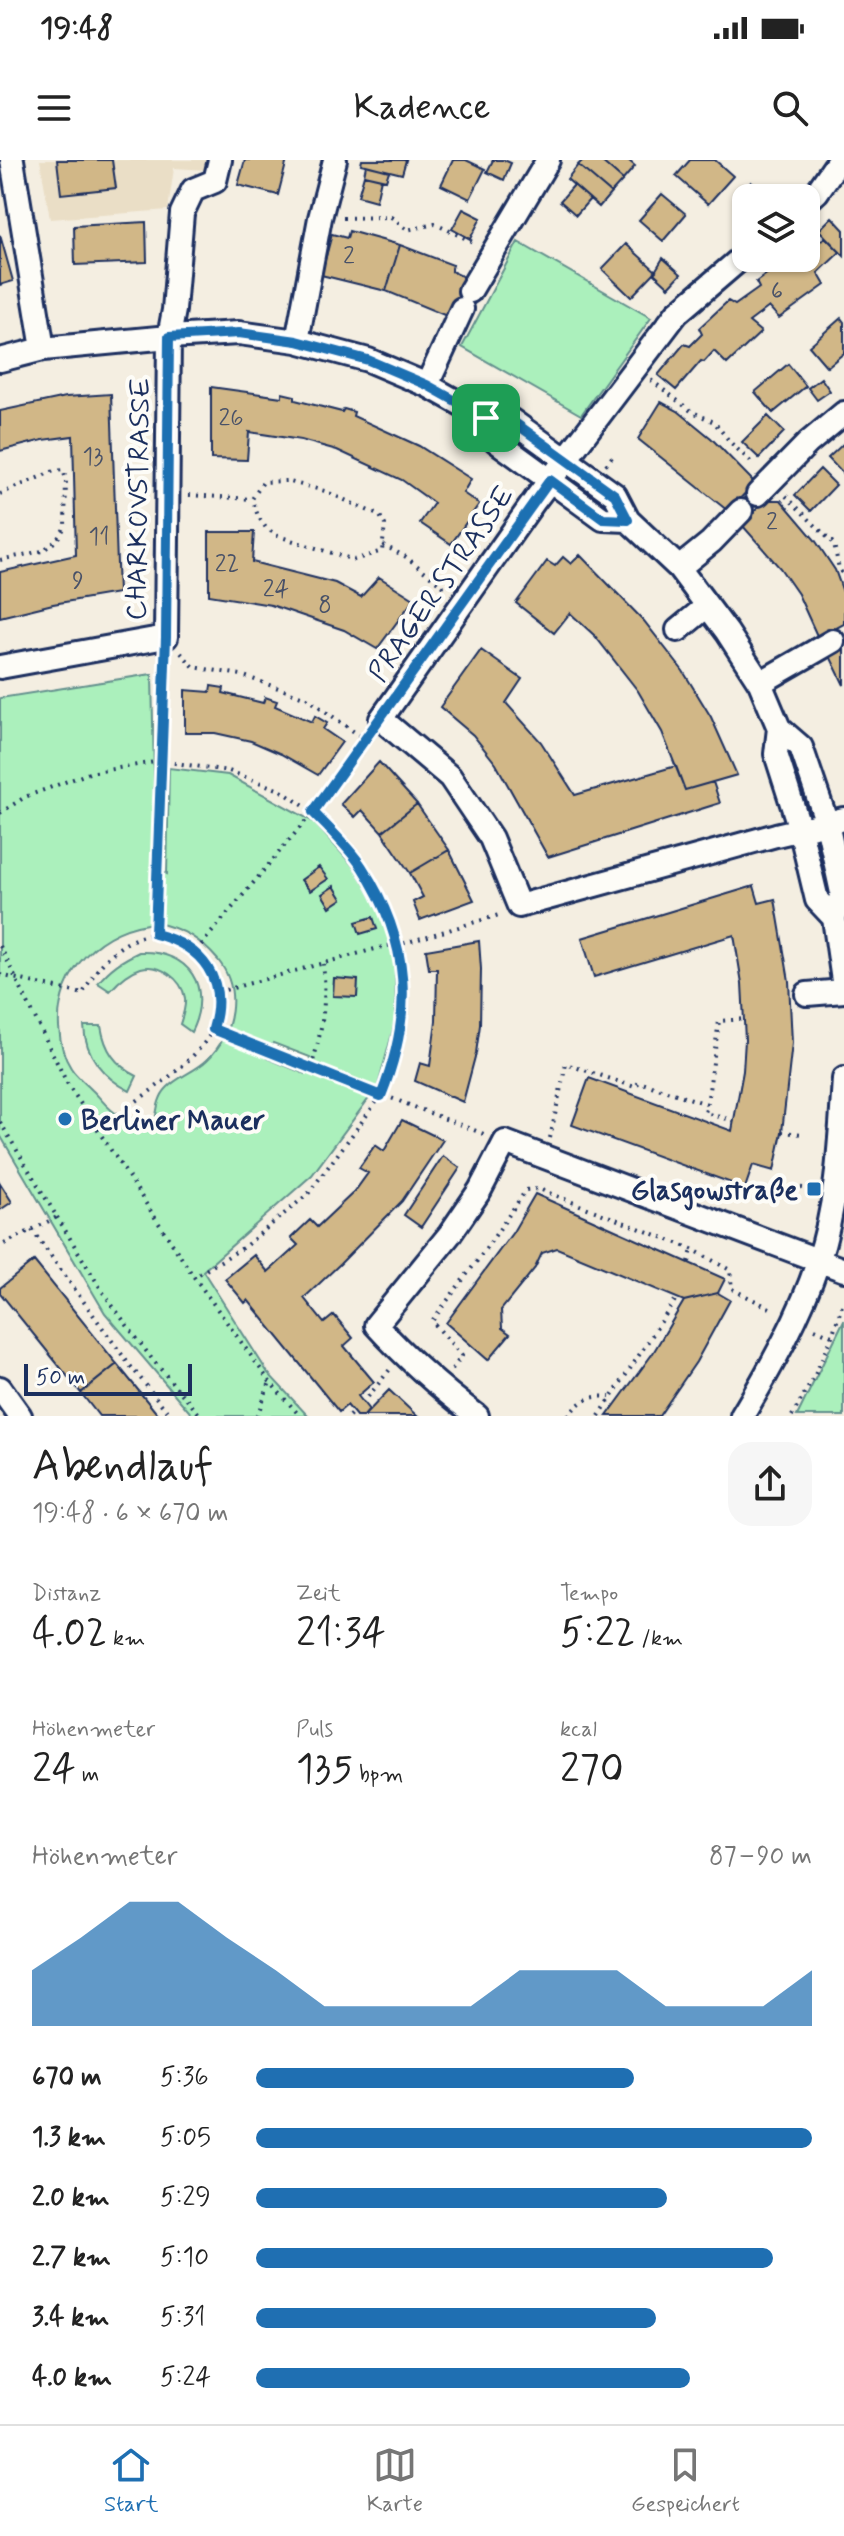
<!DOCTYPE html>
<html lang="de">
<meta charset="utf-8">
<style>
:root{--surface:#fff;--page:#f6f6f6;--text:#222;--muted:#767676;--line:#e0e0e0;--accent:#1f6fb2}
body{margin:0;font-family:Mynerve,sans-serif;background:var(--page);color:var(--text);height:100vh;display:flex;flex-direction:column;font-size:30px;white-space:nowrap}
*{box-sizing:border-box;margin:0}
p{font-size:26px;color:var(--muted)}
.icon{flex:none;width:44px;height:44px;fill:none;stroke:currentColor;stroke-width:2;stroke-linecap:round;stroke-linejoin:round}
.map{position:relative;height:1256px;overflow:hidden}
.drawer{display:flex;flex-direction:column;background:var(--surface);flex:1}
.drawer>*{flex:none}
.buttons{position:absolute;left:732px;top:24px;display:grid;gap:16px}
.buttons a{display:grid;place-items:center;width:88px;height:88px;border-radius:16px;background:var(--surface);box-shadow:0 2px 6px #0004;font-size:40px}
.scale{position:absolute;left:24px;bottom:20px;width:168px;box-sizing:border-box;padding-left:8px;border:4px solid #1b2f5e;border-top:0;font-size:22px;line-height:28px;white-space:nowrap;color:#1b2f5e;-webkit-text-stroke:6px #fdfcf7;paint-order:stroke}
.pin{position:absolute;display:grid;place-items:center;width:68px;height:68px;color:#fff;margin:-34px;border-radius:16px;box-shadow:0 4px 12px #0006}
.round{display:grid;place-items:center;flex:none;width:84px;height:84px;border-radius:24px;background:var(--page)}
.summary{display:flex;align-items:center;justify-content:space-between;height:136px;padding:0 32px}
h1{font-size:44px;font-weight:600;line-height:60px}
.figures{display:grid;grid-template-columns:repeat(3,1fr);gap:12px;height:136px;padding:8px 32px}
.figures div{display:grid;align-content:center}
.figures b{font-size:40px;font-weight:600}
.figures small{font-size:22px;font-weight:400}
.figures p{font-size:22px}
.chart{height:224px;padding:16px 32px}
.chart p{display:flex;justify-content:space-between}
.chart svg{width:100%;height:144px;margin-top:8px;fill:var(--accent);opacity:.7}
ul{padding:0 32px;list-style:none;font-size:26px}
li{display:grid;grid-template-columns:128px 96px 1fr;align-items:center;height:60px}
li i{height:20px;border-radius:10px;background:var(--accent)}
.status{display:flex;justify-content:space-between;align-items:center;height:56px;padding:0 40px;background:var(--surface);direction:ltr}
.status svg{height:22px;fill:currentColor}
header{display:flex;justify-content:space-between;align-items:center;height:104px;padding:0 32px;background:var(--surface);font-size:36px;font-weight:600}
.tab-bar{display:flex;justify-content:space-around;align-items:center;height:112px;border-top:2px solid var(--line);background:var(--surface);font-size:22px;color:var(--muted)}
.tab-bar a{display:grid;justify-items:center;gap:4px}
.tab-bar .current{color:var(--accent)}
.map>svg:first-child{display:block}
.built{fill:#eadec6}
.green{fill:#abf0bc;stroke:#63908d;stroke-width:2;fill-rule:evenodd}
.building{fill:#d1b787;stroke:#1b2f5e;stroke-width:2}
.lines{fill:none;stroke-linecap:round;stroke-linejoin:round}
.minor-casing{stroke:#1b2f5e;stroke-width:28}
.path{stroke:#1b2f5e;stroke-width:4;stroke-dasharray:2 6;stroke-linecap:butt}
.minor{stroke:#fdfcf7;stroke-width:22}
.route-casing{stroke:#fff;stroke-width:16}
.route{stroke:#1f6fb2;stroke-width:10}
.poi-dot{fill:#1f6fb2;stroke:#fdfcf7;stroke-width:3}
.labels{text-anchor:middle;stroke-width:8;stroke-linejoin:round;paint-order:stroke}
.number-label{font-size:24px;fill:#485168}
.street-label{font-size:28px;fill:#1b2f5e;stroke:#fdfcf7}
.poi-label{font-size:28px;font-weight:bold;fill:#1b2f5e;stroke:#fdfcf7;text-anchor:start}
</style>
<div class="status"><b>19:48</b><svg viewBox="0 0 49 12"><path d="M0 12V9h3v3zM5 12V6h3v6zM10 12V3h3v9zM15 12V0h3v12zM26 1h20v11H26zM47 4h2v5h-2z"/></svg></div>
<header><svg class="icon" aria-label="menu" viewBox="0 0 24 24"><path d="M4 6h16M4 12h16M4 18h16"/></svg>Kadence<svg class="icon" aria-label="search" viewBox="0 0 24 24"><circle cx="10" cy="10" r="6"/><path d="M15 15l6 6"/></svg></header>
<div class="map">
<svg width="844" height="1256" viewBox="0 0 844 1256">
<rect width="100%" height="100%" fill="#f4eee1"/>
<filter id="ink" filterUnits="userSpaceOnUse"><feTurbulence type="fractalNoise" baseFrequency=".0125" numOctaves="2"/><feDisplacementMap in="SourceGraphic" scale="16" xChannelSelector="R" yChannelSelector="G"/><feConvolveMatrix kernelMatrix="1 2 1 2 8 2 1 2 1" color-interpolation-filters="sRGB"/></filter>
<g filter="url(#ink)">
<path class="built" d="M40 0H209L206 10 174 8 168 50 50 59Z"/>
<path class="green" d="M518 82 651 158 581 255 462 187Z
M152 514 156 710 167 714 169 608 228 615 314 662 356 709 380 750 395 792 396 859 378 926 312 1015 203 1111 268 1213 308 1256H193L105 1153 0 975V538ZM157 763C184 769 200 779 218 800 242 830 234 874 207 900 196 911 177 917 167 928 158 937 157 950 155 962 144 960 130 959 119 955 109 951 100 937 92 930 85 923 76 916 71 908 63 896 60 881 59 867 56 811 102 766 157 763ZM273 883 310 897 305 914 267 898Z
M139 792C190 790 213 827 191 872L180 864C183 855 186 847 185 838 182 819 160 803 141 808 128 812 118 822 110 831L98 823C110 808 122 800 139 792Z
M84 866H101C105 890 115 905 137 916L130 931C104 918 85 896 84 866Z
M844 1160V1256H797Z"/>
<path class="building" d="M57 0H112L116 28 61 34Z
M245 0H287L278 35 238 25Z
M362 0H406L402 14 361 4Z
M453 0H466L485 9 470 39 441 25Z
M493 0H504L511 3 504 20 487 12Z
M583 0H600L623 20 611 33 578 5Z
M600 0H628L635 6 623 20Z
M690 0H715L733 16 708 44 676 16Z
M366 5 389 11 386 20 364 15Z
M578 5 611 33 599 47 567 19Z
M364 15 381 19 376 41 358 36Z
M751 22 768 38H746V41L740 35Z
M574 25 590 39 576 55 560 41Z
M662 34 686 54 663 81 639 60Z
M463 49 481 58 470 79 452 69Z
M832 57 844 70V96L819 70Z
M146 62 147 102 75 105 74 66Z
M349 71 400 85 386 131 321 115 332 74 347 78Z
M0 75 13 121 0 125Z
M825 77 840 92 818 113 825 125 779 158 769 147 749 162 761 172 727 204 714 191 704 202 701 201 676 230 658 215 684 184 690 186 702 174 699 168 728 141 735 145 759 128 756 122 788 98H806V93Z
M626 84 656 111 631 137 602 109Z
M400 85 453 105 451 111 466 118 449 157 386 131Z
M663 98 681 114 669 127 654 113Z
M841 158 844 162V193L827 207 809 186Z
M788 204 806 226 773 253 755 232Z
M821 218 830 231 817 240 808 228Z
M211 227 282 237V233L295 236V240L342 252 344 249 354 252 353 256 419 286 471 319 463 333 479 344 451 384 420 363 434 343 402 320 337 290 301 280 249 272 247 300 211 299Z
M111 234 118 433 53 444 0 457V412L76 395 73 276 43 280 0 291V251L66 237Z
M661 242 678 251 711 278 755 323 728 351 638 279Z
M768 256 784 272 759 298 742 282Z
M844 283V315L828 298Z
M820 309 836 325 811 351 795 335Z
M765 340H781L815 380 835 410 844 435V464L818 478 798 434 780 408 742 365Z
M209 372H254L252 402 335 423 361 437 379 417 414 439 377 489 344 470 271 445 209 435Z
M580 395 644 461 683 511 711 557 737 615 685 630 662 572 638 531 595 476 570 453 554 473 516 443 547 401 555 406 563 397 571 404Z
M844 486V525L829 494Z
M481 490 522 519 506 543 541 582 575 635 676 606 685 630 713 622 720 643 548 697 496 604 473 575 440 547Z
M211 526 224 528 223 533 263 543 265 537 277 541 275 546 312 562 315 556 327 563 323 569 342 582 318 615 281 594 251 581 215 573H185V530L210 532Z
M379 602 417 644 382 672 362 650 355 657 341 644Z
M417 644 449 690 410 713 382 672Z
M449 690 474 740 420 760 413 742 423 737 410 713Z
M319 707 328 719 310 731 301 720Z
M334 726 342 739 330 747 322 734Z
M754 726 759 743 775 739 789 821 792 883 782 972 774 1011 753 1005 745 1028 572 965 589 918 732 971 743 911 745 880 742 823 734 775 594 817 582 778Z
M373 757 377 769 360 774 356 762Z
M479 781 481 809 480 865 476 893 463 942 415 921 420 903 430 906 436 861 437 809H429L426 790Z
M334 818 358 820 357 837 333 836Z
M402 960 443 980 402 1041 340 1104 304 1138 324 1163 334 1155 353 1178 344 1186 374 1222 358 1236 369 1250 364 1256H356L347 1245 339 1252 248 1140 245 1143 225 1119 254 1095 268 1112 277 1104 298 1085 291 1078 310 1060 317 1067 355 1031 368 1013 359 1008 375 985 384 991Z
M443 996 460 1008 421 1067 404 1055Z
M0 1023 12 1042 0 1050Z
M535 1034 725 1119 718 1133 684 1141 557 1088 542 1093 535 1108 501 1150 502 1168 510 1174 488 1200 446 1163 513 1072Z
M34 1101 117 1204 81 1233 0 1133V1128Z
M718 1133 730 1140 696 1202 659 1256H607L653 1193 684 1141Z
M117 1204 134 1225 159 1256H99L81 1233Z
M389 1230 417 1256H364Z"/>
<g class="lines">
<g class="minor-casing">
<path id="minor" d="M12 0 43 189
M806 42 817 32 839 0
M746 94 677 153 535 340 381 559 450 617 491 678 519 746 776 675 844 659
M470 131 548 0
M297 181 320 58 335 0
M0 200 43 189 169 177 239 173 297 181 368 200 427 225 486 258 511 260 615 335 628 360 679 408 727 472 760 523 779 568 801 587 827 663 842 733 834 758 844 828
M427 225 462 149
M486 258 496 281 577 340 603 359 628 360
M758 334 808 283 844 253
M679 408 711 382 741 351
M678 470 707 446
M0 507 166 477 169 177 174 150 182 53 193 30 215 21 220 0
M760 523 833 481
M779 568 776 594 800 669 817 740 834 758
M807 834 844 831
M0 1228 20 1256
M477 1256C440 1228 407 1199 376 1165L450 1074 480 1030 505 982 844 1110
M742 1256C770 1209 801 1154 818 1102 838 1043 840 980 844 919"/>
</g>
<path class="path" d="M343 58 391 57 407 70 435 64 473 82
M651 220 691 251 714 262 731 283 754 305
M606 305 612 297
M0 334 54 311 63 310 66 319 65 367 56 381 42 391 0 400
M189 335 252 339 263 322 286 321 325 331 380 356 385 365 382 391 354 400 278 376 266 368 258 356 252 339
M786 336 834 384 839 409 844 416
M383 385 406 397 447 429
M181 493 194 507 241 515 307 538 364 579
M0 653 25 637 89 613 161 601 229 611 280 630 313 652 361 705 386 750 398 785 403 810 402 855 395 900 381 936 308 1034 244 1087 194 1117
M155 774 164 500
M0 786 67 923 194 1117 270 1222 300 1256
M196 791 313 652 367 576
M0 815 83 834C95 807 122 776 155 774 199 773 231 832 213 869 195 906 130 944 97 969
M218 832 386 786 398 785 499 755
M213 869 484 974
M311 908C322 872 327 841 323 804
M707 944 719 861 745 859
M0 962 57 1057 0 1086
M782 972 802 974
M550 978 566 904 635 927 639 922 707 944 705 953 735 961
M793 1027 812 1029
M57 1057 104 1134 152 1199 201 1256
M32 1070 128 1203 171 1256
M689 1102 692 1089
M815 1169 832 1176
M452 1209 462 1196 432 1161 483 1093 526 1030 539 1029 692 1089 730 1110 732 1129 774 1150
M363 1243 391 1208
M257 1256 270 1222
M349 1256 353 1252
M568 1256C580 1240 590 1235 610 1237
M599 1256 676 1139
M792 1256 814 1217 832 1176 844 1140"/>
<use href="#minor" class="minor"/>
</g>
</g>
<g class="lines" filter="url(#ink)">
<g class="route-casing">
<path id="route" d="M239 173 297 181 368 200 427 225 486 258 511 260 615 335 628 360 603 359 550 320 313 652C329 669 349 687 362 707 411 783 414 853 381 936L213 869C228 820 203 786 155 774L166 477 169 177Z"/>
</g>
<use href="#route" class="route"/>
</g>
<g class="poi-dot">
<circle cx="65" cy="959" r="8"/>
<rect x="806" y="1021" width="16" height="16" rx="4"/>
</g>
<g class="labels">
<g class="number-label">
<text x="349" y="103">2</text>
<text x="777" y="138">6</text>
<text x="231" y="265">26</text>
<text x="93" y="304">13</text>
<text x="772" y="369">2</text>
<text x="99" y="384">11</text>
<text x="227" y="411">22</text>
<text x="78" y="428">9</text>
<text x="276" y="436">24</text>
<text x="325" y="452">8</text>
</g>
<g class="street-label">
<text transform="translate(137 339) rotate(-89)" y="10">CHARKOVSTRASSE</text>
<text transform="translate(440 423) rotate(-55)" y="10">PRAGER STRASSE</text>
</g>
<g class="poi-label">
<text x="81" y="969">Berliner Mauer</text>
<text x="798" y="1039" text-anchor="end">Glasgowstraße</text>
</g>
</g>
</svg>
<div class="buttons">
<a><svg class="icon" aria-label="layers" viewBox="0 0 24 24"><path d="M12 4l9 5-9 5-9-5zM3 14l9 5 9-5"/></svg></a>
</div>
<div class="scale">50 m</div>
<div class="pin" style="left:486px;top:258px;background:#1e9e55"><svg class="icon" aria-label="arrive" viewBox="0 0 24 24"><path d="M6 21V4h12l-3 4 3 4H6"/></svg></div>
</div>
<section class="drawer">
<div class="summary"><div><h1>Abendlauf</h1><p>19:48 · 6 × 670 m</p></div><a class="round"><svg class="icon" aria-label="share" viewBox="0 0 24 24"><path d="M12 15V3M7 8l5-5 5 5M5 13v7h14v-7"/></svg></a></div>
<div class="figures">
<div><p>Distanz</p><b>4.02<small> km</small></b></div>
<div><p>Zeit</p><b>21:34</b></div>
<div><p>Tempo</p><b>5:22<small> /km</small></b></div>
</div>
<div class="figures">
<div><p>Höhenmeter</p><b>24<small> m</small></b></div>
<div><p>Puls</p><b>135<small> bpm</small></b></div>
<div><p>kcal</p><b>270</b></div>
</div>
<div class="chart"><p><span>Höhenmeter</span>87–90 m</p>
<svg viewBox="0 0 160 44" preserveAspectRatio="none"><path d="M0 44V27L10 17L20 6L30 6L40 17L50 27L60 38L70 38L80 38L90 38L100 27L110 27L120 27L130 38L140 38L150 38L160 27V44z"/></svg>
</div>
<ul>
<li><b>670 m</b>5:36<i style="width:68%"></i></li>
<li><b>1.3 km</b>5:05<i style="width:100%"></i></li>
<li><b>2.0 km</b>5:29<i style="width:74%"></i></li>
<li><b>2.7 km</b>5:10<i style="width:93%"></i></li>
<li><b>3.4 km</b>5:31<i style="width:72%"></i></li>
<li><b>4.0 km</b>5:24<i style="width:78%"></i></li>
</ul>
</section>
<nav class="tab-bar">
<a class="current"><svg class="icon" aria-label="home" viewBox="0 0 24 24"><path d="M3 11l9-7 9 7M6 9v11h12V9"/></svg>Start</a>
<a><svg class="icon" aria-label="map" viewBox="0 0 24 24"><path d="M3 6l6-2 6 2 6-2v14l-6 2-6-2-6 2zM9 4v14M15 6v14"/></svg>Karte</a>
<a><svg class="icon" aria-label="saved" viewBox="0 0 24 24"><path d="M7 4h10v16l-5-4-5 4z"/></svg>Gespeichert</a>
</nav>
